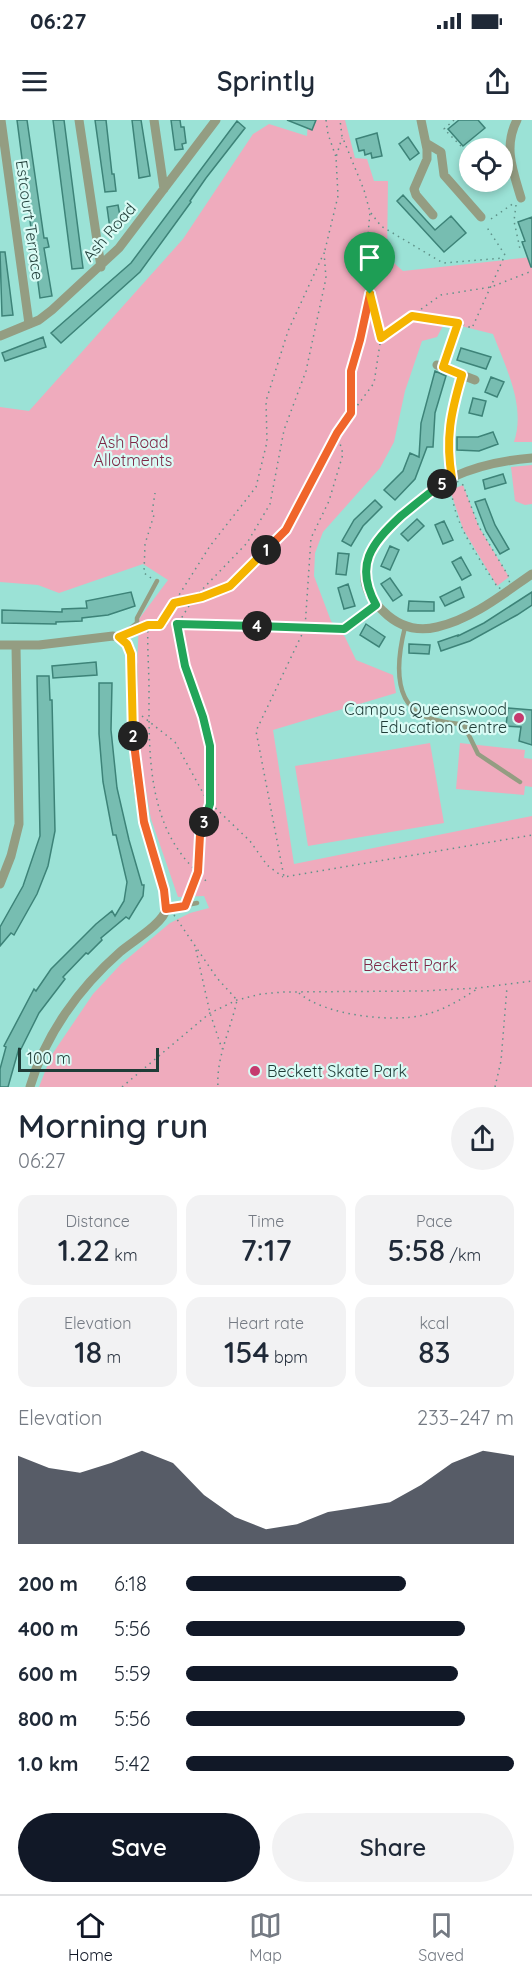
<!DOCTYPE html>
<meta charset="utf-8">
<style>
:root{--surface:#fff;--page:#f2f2f3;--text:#1f2937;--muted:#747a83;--line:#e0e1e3;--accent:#111827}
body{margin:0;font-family:Quicksand,sans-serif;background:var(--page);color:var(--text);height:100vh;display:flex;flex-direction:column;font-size:22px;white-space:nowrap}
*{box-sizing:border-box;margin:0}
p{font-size:20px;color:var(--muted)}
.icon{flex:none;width:33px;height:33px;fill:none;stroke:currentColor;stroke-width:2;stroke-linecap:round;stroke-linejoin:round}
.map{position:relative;height:967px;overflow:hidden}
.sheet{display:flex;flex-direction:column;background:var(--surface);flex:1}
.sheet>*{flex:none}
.fabs{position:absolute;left:459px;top:18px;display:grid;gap:12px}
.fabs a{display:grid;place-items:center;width:54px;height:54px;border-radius:50%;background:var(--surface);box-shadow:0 3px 9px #0003;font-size:30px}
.scale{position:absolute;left:18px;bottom:15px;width:141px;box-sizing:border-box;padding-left:6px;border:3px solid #1f3c37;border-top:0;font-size:16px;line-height:21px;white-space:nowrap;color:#1f3c37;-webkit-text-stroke:4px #d9fbf5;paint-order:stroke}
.pin{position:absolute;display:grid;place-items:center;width:51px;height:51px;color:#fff;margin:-62px -26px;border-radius:50% 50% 50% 0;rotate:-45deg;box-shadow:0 0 6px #0007}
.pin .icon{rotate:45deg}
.km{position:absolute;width:30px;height:30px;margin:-15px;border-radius:50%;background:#222;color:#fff;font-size:16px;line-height:30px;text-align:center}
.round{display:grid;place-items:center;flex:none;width:63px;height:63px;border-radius:32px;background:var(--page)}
.headline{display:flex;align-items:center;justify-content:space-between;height:102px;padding:0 18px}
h1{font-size:33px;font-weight:600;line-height:45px}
.metrics{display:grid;grid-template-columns:repeat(3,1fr);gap:9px;height:102px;padding:6px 18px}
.metrics div{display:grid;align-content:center;border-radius:15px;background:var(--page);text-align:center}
.metrics b{font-size:30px;font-weight:600}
.metrics small{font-size:16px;font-weight:400}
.metrics p{font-size:16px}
.chart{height:168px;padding:12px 18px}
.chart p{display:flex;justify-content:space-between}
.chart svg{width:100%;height:108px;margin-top:6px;fill:var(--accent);opacity:.7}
.action{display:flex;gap:12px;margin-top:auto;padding:12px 18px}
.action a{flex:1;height:69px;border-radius:36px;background:var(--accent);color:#fff;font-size:24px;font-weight:600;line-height:69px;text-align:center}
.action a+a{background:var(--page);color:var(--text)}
ul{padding:0 18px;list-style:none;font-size:20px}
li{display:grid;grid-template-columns:96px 72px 1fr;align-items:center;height:45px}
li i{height:15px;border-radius:8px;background:var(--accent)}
.status{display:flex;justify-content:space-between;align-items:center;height:42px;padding:0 30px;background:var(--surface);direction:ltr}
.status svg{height:16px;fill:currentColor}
header{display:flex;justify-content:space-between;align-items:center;height:78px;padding:0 18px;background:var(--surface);font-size:27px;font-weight:600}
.dock{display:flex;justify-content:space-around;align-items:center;height:84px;border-top:2px solid var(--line);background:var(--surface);font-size:16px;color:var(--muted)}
.dock a{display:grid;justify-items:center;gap:3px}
.dock .active{color:var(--accent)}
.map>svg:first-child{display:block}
.green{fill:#efabbd}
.building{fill:#77bdb1;stroke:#3d8378;stroke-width:1.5}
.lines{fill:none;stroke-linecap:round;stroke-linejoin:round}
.path{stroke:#5f9289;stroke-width:1.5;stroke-dasharray:1.5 4.5;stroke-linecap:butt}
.lane{stroke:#949d82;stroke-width:4.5}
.street{stroke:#949d82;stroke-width:9}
.split-1-casing{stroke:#fff;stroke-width:12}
.split-2-casing{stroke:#fff;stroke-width:12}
.split-3-casing{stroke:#fff;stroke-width:12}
.split-4-casing{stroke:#fff;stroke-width:12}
.split-5-casing{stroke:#fff;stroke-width:12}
.split-6-casing{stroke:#fff;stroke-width:12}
.split-1{stroke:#f0652b;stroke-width:8}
.split-2{stroke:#f5b400;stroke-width:8}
.split-3{stroke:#f0652b;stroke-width:8}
.split-4{stroke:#22a559;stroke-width:8}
.split-5{stroke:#22a559;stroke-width:8}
.split-6{stroke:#f5b400;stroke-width:8}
.poi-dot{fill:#c53a6e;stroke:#d9fbf5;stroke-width:2}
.labels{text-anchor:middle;stroke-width:4.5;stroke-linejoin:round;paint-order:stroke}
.street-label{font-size:16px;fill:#1f3c37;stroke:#d9fbf5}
.park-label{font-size:16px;fill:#7e2947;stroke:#d9fbf5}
.poi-label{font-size:16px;fill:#1f3c37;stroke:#d9fbf5;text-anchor:end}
</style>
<div class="status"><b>06:27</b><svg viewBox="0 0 49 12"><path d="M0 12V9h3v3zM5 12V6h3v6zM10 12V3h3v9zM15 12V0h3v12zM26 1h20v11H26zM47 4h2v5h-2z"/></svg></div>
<header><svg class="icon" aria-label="menu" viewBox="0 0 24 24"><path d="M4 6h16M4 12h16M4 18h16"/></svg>Sprintly<svg class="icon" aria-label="share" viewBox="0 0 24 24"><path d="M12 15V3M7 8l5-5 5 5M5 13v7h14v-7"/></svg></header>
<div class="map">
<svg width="532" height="967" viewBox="0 0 532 967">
<rect width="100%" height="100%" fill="#9be2d6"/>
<path class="green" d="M308 0H345L355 38 367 39 374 61H388L387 137 403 151 532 137V322H514C526 286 506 248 493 214L445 202 437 217 422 221 405 271 394 322 380 348 323 412 315 433 314 456 331 501 345 517 356 540 393 555 396 573 273 610 294 744 532 696V967H39L51 936 93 874 121 844 170 803 190 793 209 788 204 776 178 777 151 699 139 632 136 570 139 499 168 460 143 444 59 473 38 465 0 462V287L29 291 183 119 253 14 269 4 307 16Z
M532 345V384L525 385 515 381 511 347Z
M463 365 479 407 509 457 497 466 463 409 450 370Z
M430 623 444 703 308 726 295 646Z
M460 623 525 630 524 638 532 639V667L525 666 524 675 456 669Z"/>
<path class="building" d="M17 0H27L44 118H47L49 127 44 128 52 176 40 178Z
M53 0H64L83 148 72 149Z
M95 0H106L112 54H114L116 71 105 72Z
M132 0H141L150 56 139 58Z
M171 0H180L181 7H184L186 23 182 24 183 29 175 30Z
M287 0H316L312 10Z
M459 0H478L485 8 463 26 448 9Z
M237 1 245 8 206 58 190 81 191 82 140 152 61 223 51 213 131 143Z
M377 13 382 36 372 38 371 33 365 35 364 30 359 31 356 19Z
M408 17 419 33 410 40 399 24Z
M403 75 435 110 451 96 466 113 444 132 397 81Z
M118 85 122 107 110 109 107 87Z
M532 97V147H531L522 122 525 121 518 102Z
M0 132H5L13 195 2 196Z
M43 217 46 227 5 241 2 233Z
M461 228 491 237 486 249 457 240Z
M435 251 446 256 435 293 433 327H427L415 359 395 380 384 370 403 351 410 333 419 337 421 303Z
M491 257 504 262 497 277 485 272Z
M473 278 486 281 482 296 469 293Z
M493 312 498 324 479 331 457 330V317H478Z
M503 354 506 363 485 369 483 360Z
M485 379 495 405 509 429 500 434 486 411 475 382Z
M375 380 382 387 363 406 351 426 342 421 354 400Z
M417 399 424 406 408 421 401 414Z
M444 401 453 420 443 424 435 405Z
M390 426 399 430 390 450 381 446Z
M338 433 349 434 346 455 336 454Z
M461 437 471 455 462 460 452 442Z
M390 458 402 475 393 481 381 464Z
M348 464 355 486 344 489 338 468Z
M460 467 464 477 445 486 440 477Z
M131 472 135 486 108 495 82 498V501L56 502V504L2 503V490L62 492V489L87 488 86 481Z
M532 472V485L517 495 470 521 441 531 438 522 458 515V516L484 503Z
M409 481 434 482V491H408Z
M366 504 385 517 379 527 360 515Z
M409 524 430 525 429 534 409 533Z
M96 542 97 555 53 558 52 546Z
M37 556H49L50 580H52L55 711 48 746 37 774 14 815 11 813 0 826V807L23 766 40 716Z
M99 563H112L111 610 117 668 129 720 142 765H144L143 776 129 799 126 797 101 818 102 820 88 834 86 833 63 857 65 859 39 893 21 929 19 928 8 967H0V949L6 927 4 926 34 869 36 871 51 849 96 804 112 791 115 796 124 781 127 762 116 715H113L103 662 99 614Z
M508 588 532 590V625L519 621 521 607 506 606Z"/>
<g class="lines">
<path class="path" d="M326 0 328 14 336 37
M454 0 444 9 470 35
M516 85 514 101 520 129
M371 93 381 106 443 143 503 138
M491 99 514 83
M325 130 338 76 336 37 342 18
M412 196 457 203
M382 217 441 175 491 167 532 151
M446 238 458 203 472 208 505 135 486 106
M351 291V251L360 220 369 175
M337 313 343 334 329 381 311 418 305 508 256 611 284 757 532 715
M452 358 463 365 479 407 509 457 510 469 498 468C479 437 447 397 452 358Z
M151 458 144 453 145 424 154 395 152 393 155 373
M174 483 202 477 230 466 286 410 337 313 374 263 381 217 365 148 370 92 364 70 342 16 340 0
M148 505C147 527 149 548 149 570 149 624 147 689 182 735 189 745 199 753 207 762
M160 505 210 426 256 367 267 322 266 281 288 211 323 135
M142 507 148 505 207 504 343 509 370 489
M142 596 175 622 207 680 250 721 267 745 283 757
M189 776 198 752 200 715 210 684V626L203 597 185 546 177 505 194 478 247 423 270 384 284 310 306 251 326 158 324 132
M174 795 217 858 237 880C231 909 216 937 218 967
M196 830 210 893 222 929
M299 873C324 895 391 903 424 895 444 890 460 880 477 869
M122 967 210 893 237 880 261 874 284 872 422 871 478 868 532 861
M495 967 501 941 507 867"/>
<path class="lane" d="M405 507C398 535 391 579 422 595 440 605 479 605 500 608
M119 517 137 503V498L157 461
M463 603 478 634 520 662
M166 789 197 783"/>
<path class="street" d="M1 0 29 204
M79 0 101 147
M154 0 164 69
M421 0 427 29V39L414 69 416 75 433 95
M517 0C503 27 513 51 521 78
M426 23 441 32 444 55 481 97
M0 216 39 200 52 190 119 128 216 0
M437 245 462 255
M532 338C506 340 477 346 453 357 435 365 420 380 405 393 375 420 344 455 383 491 398 506 416 512 437 507 472 499 503 474 532 454
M452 358C446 321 451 290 462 255L475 260
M0 525H39L113 516C121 517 126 520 130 528 136 544 132 599 133 620 135 647 138 674 144 701 148 722 170 771 166 789 164 803 130 823 120 832 79 868 45 915 30 967
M0 764 11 736 19 704 16 526"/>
</g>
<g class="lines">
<g class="split-1-casing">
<path id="split-1" d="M266 430 286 410 337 313 351 293V251L360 220 370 174"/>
</g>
<g class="split-2-casing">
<path id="split-2" d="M133 616 131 534 127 524 119 517 148 505H160L174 483 202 477 230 466 266 430"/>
</g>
<g class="split-3-casing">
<path id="split-3" d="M133 616 144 702 164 770 166 789 185 786 198 752 200 715 204 702"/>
</g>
<g class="split-4-casing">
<path id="split-4" d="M204 702 210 684V626L203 597 185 546 177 504 257 506"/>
</g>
<g class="split-5-casing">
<path id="split-5" d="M257 506 344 509 376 485C354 445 371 424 401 396 415 385 427 374 442 364"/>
</g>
<g class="split-6-casing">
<path id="split-6" d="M370 174 381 218 412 196 458 203 443 247 462 255C451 292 445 319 452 358L442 364"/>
</g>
<use href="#split-1" class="split-1"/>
<use href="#split-2" class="split-2"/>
<use href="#split-3" class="split-3"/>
<use href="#split-4" class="split-4"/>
<use href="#split-5" class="split-5"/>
<use href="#split-6" class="split-6"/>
</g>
<g class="poi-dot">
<circle cx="519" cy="598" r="6"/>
<circle cx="255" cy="951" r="6"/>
</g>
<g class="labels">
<g class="street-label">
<text transform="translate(30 100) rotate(82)" y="6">Estcourt Terrace</text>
<text transform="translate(109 112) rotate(-49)" y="6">Ash Road</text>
</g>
<g class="park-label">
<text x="133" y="328">Ash Road<tspan x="133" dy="18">Allotments</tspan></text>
<text x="410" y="851">Beckett Park</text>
</g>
<g class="poi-label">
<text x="507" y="595">Campus Queenswood<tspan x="507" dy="18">Education Centre</tspan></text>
<text x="267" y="957" text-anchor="start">Beckett Skate Park</text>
</g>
</g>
</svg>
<div class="fabs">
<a><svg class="icon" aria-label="locate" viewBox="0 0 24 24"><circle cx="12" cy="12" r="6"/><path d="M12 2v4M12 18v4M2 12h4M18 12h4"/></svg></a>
</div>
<div class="scale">100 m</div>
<div class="pin" style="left:370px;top:174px;background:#1e9e55"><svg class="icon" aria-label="arrive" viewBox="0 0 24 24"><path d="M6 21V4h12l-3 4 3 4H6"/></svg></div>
<b class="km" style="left:266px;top:430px">1</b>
<b class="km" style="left:133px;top:616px">2</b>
<b class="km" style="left:204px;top:702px">3</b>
<b class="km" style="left:257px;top:506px">4</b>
<b class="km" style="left:442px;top:364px">5</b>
</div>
<section class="sheet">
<div class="headline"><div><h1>Morning run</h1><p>06:27</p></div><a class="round"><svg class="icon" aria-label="share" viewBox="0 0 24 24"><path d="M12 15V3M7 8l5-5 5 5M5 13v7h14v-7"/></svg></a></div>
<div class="metrics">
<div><p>Distance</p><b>1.22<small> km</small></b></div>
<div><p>Time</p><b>7:17</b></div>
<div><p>Pace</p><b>5:58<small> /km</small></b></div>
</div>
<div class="metrics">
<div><p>Elevation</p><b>18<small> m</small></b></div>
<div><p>Heart rate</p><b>154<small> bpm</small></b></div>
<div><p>kcal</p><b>83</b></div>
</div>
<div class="chart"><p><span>Elevation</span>233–247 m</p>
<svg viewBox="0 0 160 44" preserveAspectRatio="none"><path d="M0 44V8L10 13L20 15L30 11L40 6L50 11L60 24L70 33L80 38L90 36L100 31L110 29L120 27L130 20L140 11L150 6L160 8V44z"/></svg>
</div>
<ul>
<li><b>200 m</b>6:18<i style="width:67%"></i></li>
<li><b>400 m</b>5:56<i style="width:85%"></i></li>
<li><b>600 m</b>5:59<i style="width:83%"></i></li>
<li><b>800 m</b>5:56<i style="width:85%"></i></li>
<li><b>1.0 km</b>5:42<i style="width:100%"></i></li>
</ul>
<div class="action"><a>Save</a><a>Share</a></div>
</section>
<nav class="dock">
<a class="active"><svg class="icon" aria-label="home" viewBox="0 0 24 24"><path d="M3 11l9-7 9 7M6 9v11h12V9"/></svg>Home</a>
<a><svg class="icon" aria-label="map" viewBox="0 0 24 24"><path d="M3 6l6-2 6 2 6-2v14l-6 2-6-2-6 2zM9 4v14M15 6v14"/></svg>Map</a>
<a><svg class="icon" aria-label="saved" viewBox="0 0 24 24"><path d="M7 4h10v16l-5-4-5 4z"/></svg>Saved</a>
</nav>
